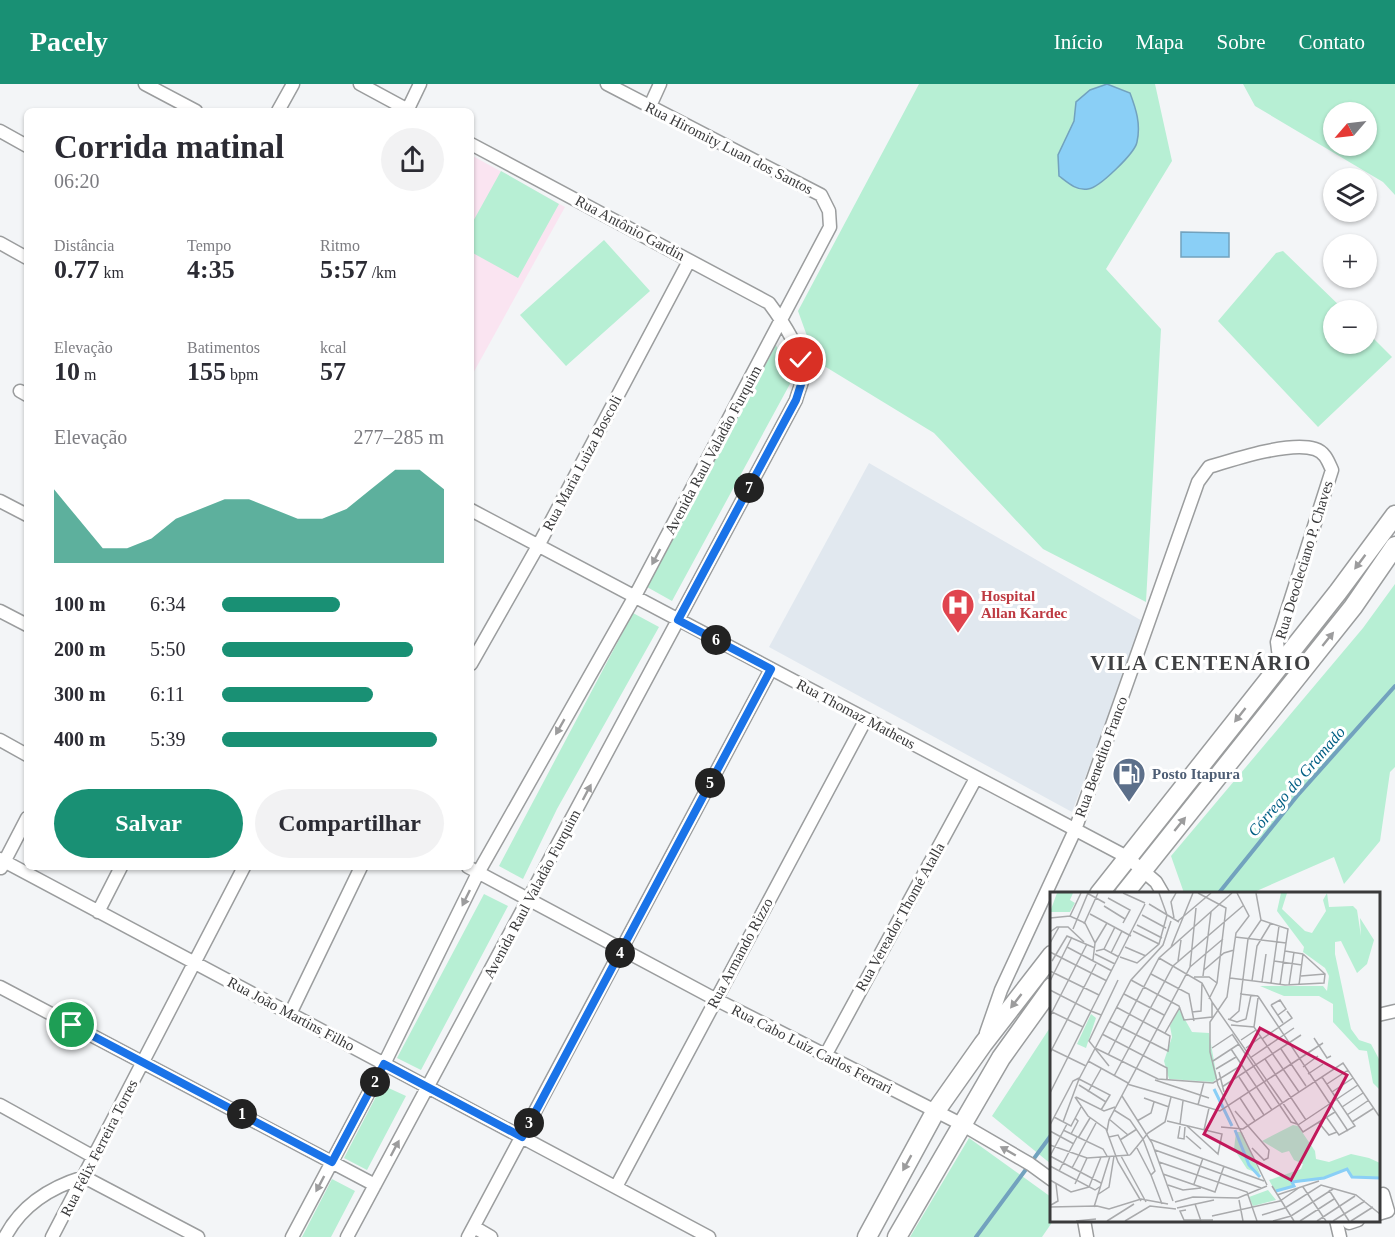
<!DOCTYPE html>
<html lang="pt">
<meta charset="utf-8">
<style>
:root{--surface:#fff;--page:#f2f2f3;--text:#2b2b33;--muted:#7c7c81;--accent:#199074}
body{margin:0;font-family:Georgia,serif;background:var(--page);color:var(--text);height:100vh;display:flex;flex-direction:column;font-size:22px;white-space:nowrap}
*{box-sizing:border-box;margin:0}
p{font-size:20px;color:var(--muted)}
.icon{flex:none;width:33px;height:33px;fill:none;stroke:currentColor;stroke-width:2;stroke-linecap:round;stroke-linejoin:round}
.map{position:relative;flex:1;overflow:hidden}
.drawer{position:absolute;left:24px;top:24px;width:450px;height:762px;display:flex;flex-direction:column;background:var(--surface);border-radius:9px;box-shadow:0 2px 4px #0004}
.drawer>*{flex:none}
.needle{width:39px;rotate:242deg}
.controls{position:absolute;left:1323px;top:18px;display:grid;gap:12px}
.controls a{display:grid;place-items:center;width:54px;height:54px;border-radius:50%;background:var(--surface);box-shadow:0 2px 4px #0004;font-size:30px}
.pin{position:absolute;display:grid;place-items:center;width:51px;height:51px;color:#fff;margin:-26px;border:3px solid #fff;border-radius:50%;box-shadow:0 2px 6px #0007}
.km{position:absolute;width:30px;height:30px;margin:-15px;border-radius:50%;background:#222;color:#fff;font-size:16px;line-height:30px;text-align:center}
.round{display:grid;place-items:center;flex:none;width:63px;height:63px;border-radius:32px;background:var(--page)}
.headline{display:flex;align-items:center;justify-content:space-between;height:102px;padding:0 30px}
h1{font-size:33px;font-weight:800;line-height:45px}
.metrics{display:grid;grid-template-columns:repeat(3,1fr);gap:9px;height:102px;padding:6px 30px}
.metrics div{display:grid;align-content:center}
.metrics b{font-size:26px;font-weight:800}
.metrics small{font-size:16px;font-weight:400}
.metrics p{font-size:16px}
.chart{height:168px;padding:12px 30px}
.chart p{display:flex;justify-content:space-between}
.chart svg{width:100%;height:108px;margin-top:6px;fill:var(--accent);opacity:.7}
.cta{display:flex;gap:12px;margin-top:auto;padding:12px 30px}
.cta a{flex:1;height:69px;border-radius:36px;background:var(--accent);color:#fff;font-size:24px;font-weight:800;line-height:69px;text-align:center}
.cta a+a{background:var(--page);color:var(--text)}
ul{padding:0 30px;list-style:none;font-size:20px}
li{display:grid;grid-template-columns:96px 72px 1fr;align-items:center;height:45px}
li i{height:15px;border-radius:8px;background:var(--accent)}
header{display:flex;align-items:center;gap:36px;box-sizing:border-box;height:84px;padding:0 30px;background:var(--accent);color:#fff}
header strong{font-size:28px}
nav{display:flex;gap:33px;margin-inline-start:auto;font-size:21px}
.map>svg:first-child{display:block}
.built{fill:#e1e8ef}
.education{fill:#fae4f1}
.green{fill:#b7efd4;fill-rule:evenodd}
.water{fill:#8acff6;stroke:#72a2be;stroke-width:1.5}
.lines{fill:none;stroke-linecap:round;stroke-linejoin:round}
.stream{stroke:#72a2be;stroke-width:4}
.street-casing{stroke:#9b9d9e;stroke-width:15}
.secondary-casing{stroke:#9b9d9e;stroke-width:21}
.street{stroke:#fff;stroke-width:12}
.secondary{stroke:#fff;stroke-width:18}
.oneway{fill:#9c9c9d}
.route-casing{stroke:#fff;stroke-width:12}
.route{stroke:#1a73e8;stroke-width:8}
.labels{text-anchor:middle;stroke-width:6;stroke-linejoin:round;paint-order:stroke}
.street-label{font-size:15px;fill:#3a3a3b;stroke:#fff}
.health-label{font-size:15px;font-weight:bold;fill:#be3a42;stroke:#fff;text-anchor:start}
.service-label{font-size:15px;font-weight:bold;fill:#4e5e75;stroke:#fff;text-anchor:start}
.water-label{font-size:16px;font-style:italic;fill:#025f84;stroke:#fff}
.district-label{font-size:21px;font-weight:bold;letter-spacing:1.5px;fill:#3f4042;stroke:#fff}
.inset-river{fill:none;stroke:#8acff6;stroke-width:3}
.inset-road{fill:none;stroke:#a9aaac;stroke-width:1.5}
.view{fill:#c2185b;fill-opacity:0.15;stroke:#c2185b;stroke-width:3}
.inset-edge{fill:none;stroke:#3a3a3b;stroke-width:3}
</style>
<header>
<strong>Pacely</strong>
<nav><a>Início</a><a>Mapa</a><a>Sobre</a><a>Contato</a></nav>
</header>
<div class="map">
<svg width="1395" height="1153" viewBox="0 0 1395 1153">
<rect width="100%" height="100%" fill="#f3f5f7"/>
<path class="built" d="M869 379 1144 538 1072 728 769 563Z"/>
<path class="education" d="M471 71 565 123 471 293Z"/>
<path class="green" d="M919 0H1155L1172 77 1106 185 1161 245 1146 518 1043 465 934 349 816 277 798 227Z
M1243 0H1395V111L1383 98 1255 22ZM1334 28H1366V62H1334Z
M501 87 559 120 518 194 471 168V141Z
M604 156 650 207 566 282 520 231Z
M1283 167 1344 226H1334V260H1366L1367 248 1392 273 1318 343 1218 237 1276 169Z
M776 261 791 298 672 517 647 503Z
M1395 500V683L1390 688 1380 757 1344 800 1334 773 1252 809H1184L1171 772 1363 544Z
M633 529 659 543 557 725 523 795 499 782Z
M484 810 508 822 421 986 397 974Z
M1051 942V1080L992 1032Z
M382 1001 406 1012 367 1086 344 1074Z
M969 1054 1051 1113 1053 1137 1042 1153H910Z
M332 1095 355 1107 331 1153H302Z"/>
<path class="water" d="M1107 0 1130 9C1136 25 1141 40 1137 58 1135 69 1099 104 1088 105 1076 107 1067 98 1059 92L1058 71 1074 37 1076 18 1090 6Z
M1181 148 1229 149V173H1181Z"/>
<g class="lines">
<path class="stream" d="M1218 810 1297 712 1395 602
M976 1153 1052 1050"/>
<g class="street-casing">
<path id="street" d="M145 0 196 27
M360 0 410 27
M650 22 660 0
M278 27 293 0
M407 27 420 0
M0 47 27 62
M0 159 27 174
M20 307 27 311
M0 417 27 431
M471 426 1127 773 1156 798 1163 810
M0 527 27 541
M471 580 538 462 689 177
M0 656 27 671
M0 775 709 1153
M468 783 715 915 963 1041 1030 1080 1052 1096
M1 784 27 734
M98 828 121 783
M0 903 375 1101
M290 930 361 783
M1378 931 1395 927
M986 949 1001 906 1075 746 1198 398 1209 383C1235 375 1290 357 1315 365 1325 368 1328 377 1332 386L1277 558 1280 581
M825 972 976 694
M0 1021 94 1073
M616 1103 866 635
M1378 1130 1388 1127 1383 1110
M1084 1136 1087 1153
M1336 1136 1340 1153
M1348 1136 1349 1139 1358 1136
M474 1143 491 1153
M5 1153C21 1122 51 1103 84 1093L198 1153
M52 1153 244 783
M292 1153 384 980 478 789 635 512 830 143 829 127 821 111 607 0
M347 1153 796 316C798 308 802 300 803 293 806 272 781 235 769 219L471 60
M468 1153 771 585"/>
</g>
<g class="secondary-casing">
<path id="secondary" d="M1099 810 1338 508 1395 431
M1124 810 1353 523 1395 462
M867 1153 935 1028 983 960 1052 871
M897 1153 1001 974 1052 903"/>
</g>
<use href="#street" class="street"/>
<use href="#secondary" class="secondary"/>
</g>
<defs><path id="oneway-solid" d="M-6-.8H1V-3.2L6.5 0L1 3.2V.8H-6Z" transform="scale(1.5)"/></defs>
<g class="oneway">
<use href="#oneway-solid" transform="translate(656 473) rotate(118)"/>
<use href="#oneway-solid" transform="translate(1360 478) rotate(127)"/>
<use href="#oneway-solid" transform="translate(1328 555) rotate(-51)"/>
<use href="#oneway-solid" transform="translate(1240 631) rotate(128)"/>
<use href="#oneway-solid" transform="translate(560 643) rotate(120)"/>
<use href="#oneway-solid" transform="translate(587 708) rotate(-62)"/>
<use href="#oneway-solid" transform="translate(1180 740) rotate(-51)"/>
<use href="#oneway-solid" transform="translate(466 814) rotate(116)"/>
<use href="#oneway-solid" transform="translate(1016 917) rotate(128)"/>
<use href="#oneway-solid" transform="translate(395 1064) rotate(-62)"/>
<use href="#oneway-solid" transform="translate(1008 1067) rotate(-150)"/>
<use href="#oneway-solid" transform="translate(907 1079) rotate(119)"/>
<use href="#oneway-solid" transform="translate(320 1100) rotate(118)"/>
</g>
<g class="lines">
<g class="route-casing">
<path id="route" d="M72 941 332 1078 384 980 522 1053 771 585 678 536 796 316 804 291 801 276"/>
</g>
<use href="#route" class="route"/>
</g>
<defs>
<g id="hospital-pin" transform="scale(1.725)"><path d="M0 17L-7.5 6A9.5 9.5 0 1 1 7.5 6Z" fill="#e0444e" stroke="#fff"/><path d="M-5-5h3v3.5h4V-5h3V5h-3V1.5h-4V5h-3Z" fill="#fff"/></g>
<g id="fuel-pin" transform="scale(1.725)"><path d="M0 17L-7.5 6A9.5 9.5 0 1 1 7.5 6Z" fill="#5c6f8a" stroke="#fff"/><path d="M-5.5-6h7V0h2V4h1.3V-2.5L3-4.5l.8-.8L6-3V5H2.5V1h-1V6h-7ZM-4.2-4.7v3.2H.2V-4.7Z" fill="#fff"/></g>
</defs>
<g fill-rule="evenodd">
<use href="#hospital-pin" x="958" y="521"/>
<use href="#fuel-pin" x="1129" y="690"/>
</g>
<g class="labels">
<g class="street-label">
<text transform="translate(729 64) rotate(27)" y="5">Rua Hiromity Luan dos Santos</text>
<text transform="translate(630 144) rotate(28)" y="5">Rua Antônio Gardin</text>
<text transform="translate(713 366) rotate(-62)" y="5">Avenida Raul Valadão Furquim</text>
<text transform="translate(582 379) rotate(-62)" y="5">Rua Maria Luiza Boscoli</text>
<text transform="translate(1304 476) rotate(-73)" y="5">Rua Deocleciano P. Chaves</text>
<text transform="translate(856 630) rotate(28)" y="5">Rua Thomaz Matheus</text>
<text transform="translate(1101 673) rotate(-70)" y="5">Rua Benedito Franco</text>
<text transform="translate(532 810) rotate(-62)" y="5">Avenida Raul Valadão Furquim</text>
<text transform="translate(900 833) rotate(-61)" y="5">Rua Vereador Thomé Atalla</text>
<text transform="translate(740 869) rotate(-62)" y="5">Rua Armando Rizzo</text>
<text transform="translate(291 930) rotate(28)" y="5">Rua João Martins Filho</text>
<text transform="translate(812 965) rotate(27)" y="5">Rua Cabo Luiz Carlos Ferrari</text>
<text transform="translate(99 1064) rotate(-63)" y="5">Rua Félix Ferreira Torres</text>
</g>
<g class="health-label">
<text x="981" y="517">Hospital<tspan x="981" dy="17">Allan Kardec</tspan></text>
</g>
<g class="service-label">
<text x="1152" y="695">Posto Itapura</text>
</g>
<g class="water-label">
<text transform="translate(1296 697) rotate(-49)" y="6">Córrego do Gramado</text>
</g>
<g class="district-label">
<text x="1201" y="586">VILA CENTENÁRIO</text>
</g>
</g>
<g transform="translate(1050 808)">
<rect width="330" height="330" fill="#f3f5f7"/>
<path d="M7 1H23L20 8 25 11 20 20H0ZM231 1H237L232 17 255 39 262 41 276 19 273 8 277 1 279 15 303 14 307 18 311 44 310 26 324 48 317 72 307 81 291 49 285 50V62L301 137 309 148 321 152 330 169V198L323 191 317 159 309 158 283 130V112L269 104H234L210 94H273L277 99 279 84 275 76 253 60 254 55 227 19ZM129 117 142 140 159 141 167 186 163 190 119 187 114 169 122 145 120 134ZM41 122 46 126 36 156 27 152ZM243 233 248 234 265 259 266 267 279 270 301 262 319 266 330 271V286L302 285 297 277 274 286 242 289 244 294 225 299 219 288 251 277 253 272 244 268 239 259 232 261 212 249ZM186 240H192L210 282 197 277 184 257ZM218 298 226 308 203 314 199 305Z" fill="#b7efd4"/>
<path class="inset-river" d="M164 197 182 234M185 238 199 273 210 285M226 299 244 294 242 290 274 286 297 277 302 285 330 286"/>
<path class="inset-road" d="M37 1 55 11M73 1 95 11M148 1 176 16 167 91 159 107M187 1 199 24 186 41 177 105 160 130V160L168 193 217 293M58 6 80 18 73 31M99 12 129 30M54 14 75 27M40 22 81 44M92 23 116 36M20 24 31 1M0 26 20 24 35 31 45 51 43 68M124 26 121 10 126 1M211 28 238 37 230 93M128 29 161 1M34 32 48 1M87 33 112 46M23 37 38 1M83 39 109 52M0 40 7 35H18L34 50M185 45 236 51M0 51 9 35M45 51 57 31M17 55 62 79M75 55 96 64M121 55 143 1M54 57 65 35M46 59 54 57 69 65M235 59 253 62M0 60 57 89M61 61 72 39M45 62 65 72M70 65 87 71 109 52 117 23 109 1M2 69 17 44 45 56M128 69 131 48M224 69 252 73M140 75 173 47M154 78 174 61 184 58M0 79 49 103M101 82 139 102 144 129M153 84 161 20M251 84 275 82M144 85H159L167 91M180 86 235 93 274 91 275 82 253 62M81 88 129 114 134 128 162 125V110L152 91 109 66M0 89 22 45M202 89 207 54 221 31M212 90 216 62M221 91 229 34M239 93 244 60M249 93 253 62M0 98 41 119 0 201M74 102 114 123M190 102 208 104M208 104 298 239M162 110 253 240 285 220M221 113 230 108 236 117 228 123M221 113 233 131M0 119 33 135M142 120 151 119 152 91M51 123 41 119 95 12M0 124 37 52M178 127 187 130 196 127 201 103M180 127 189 119 198 47 211 28 206 1M59 129 118 159 120 144 66 115M181 133 204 135 249 200M204 135 208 106M115 141 130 115M52 142 117 176V188M182 142 241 230 247 232M264 146 277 166 281 164M212 147 242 126 237 119M191 148 206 138M45 156 108 187 163 191 192 173M162 156 183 142M196 156 211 145M1 157 36 174M181 157 222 218M231 157 256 194M0 161 46 72M58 163 109 66 182 1M200 166 244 136M215 167 256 228M38 169 78 191M163 169 189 152M59 174 39 149 68 88M253 175 268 164M166 177 186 165M169 180 174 200M258 182 273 172M64 184 123 74 194 13M189 185 214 223M272 185 305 234 289 243 277 226M29 187 81 88 113 53 121 29M29 187 60 203 51 218M105 188 159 206M77 192 170 219 273 151M277 192 298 178M29 193 56 210M172 195 251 143M38 200 51 177M282 200 303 186M72 204 102 251 123 309M25 205 38 224 56 237 68 270 91 309M26 205 54 219 65 215M94 206 119 215M190 206 205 229M148 213 154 190M292 215 313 201M64 218 80 228 93 247 105 279 101 283 112 312M185 219 219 258 218 266 214 268 202 256M297 223 319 208M4 225 21 234 31 215M59 227 78 243M87 229 101 221 104 210M117 229 172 242 168 262 137 234M13 230 29 187M302 230 324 216M269 231 279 243 287 240M130 232 133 209M0 233 23 189 29 186M248 233 308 193M130 234 128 246 134 247 135 235M171 235 193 237 293 171 329 224M13 238 53 257 57 264M154 238 159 216M0 239 24 252M57 239 59 228 140 75 146 16M21 242 28 229 25 226M136 244 151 257M59 245 68 243 78 263M28 246 40 226M99 247 214 289M70 248 87 237M0 253 37 266 80 263M87 256 101 283M105 258 211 296M80 263 98 241 115 230 121 205M0 264 51 291M0 264 17 232M71 264 96 310M109 270 197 300 207 329M0 274 45 298 51 294M22 276 46 231M9 279 27 245M113 282 165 300 174 274M0 288 21 300 39 295M25 292 37 266M144 292 153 266M118 293 133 298 151 296M222 294 244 329M39 295 51 265M253 295 276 329M279 298 299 329M47 303 59 295 64 264M227 303 269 289M189 308 193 329M125 310 143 305 188 306 217 294M145 312 151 329M1 313 8 309 6 292M0 315 47 314 59 317 91 307 118 312M44 315 60 264M127 316 164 308M136 318 130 319 134 328H163M212 323 235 316 271 293 306 303 330 322M162 324 230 309 250 295M26 329 46 327M57 329 84 312M75 329 100 314 126 317M223 329 241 324 283 297M250 329 284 307M267 329 305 304M283 329 315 309M301 329 323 315"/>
<path class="view" d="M210 136 297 183 241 288 154 242Z"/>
<rect width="330" height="330" class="inset-edge"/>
</g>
</svg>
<div class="controls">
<a><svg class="needle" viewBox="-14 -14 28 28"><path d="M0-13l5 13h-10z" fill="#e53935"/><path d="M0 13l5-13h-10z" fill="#7c7c81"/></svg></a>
<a><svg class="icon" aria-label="layers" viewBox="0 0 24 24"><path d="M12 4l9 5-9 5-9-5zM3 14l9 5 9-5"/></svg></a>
<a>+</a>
<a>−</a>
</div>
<div class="pin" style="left:72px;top:941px;background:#1e9e55"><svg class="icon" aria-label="arrive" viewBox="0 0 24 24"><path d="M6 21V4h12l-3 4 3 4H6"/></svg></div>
<div class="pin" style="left:801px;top:276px;background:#d93025"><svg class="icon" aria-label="check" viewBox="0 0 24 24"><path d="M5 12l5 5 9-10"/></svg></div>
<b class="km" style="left:242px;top:1030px">1</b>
<b class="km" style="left:375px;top:998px">2</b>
<b class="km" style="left:529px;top:1039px">3</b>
<b class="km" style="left:620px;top:869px">4</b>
<b class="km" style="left:710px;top:699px">5</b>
<b class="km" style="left:716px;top:556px">6</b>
<b class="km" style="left:749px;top:404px">7</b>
<section class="drawer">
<div class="headline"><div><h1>Corrida matinal</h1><p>06:20</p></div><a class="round"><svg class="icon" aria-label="share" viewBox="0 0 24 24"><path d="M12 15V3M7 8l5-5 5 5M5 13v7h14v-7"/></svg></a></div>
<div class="metrics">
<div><p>Distância</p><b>0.77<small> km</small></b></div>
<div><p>Tempo</p><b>4:35</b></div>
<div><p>Ritmo</p><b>5:57<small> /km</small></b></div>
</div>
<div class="metrics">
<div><p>Elevação</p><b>10<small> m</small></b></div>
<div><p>Batimentos</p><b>155<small> bpm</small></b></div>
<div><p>kcal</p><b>57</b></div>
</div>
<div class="chart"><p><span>Elevação</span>277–285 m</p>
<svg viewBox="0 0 160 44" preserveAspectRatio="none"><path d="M0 44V14L10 26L20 38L30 38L40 34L50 26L60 22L70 18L80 18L90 22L100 26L110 26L120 22L130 14L140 6L150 6L160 14V44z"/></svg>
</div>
<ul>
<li><b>100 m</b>6:34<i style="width:53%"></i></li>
<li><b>200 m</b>5:50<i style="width:86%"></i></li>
<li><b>300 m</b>6:11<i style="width:68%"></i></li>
<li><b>400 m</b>5:39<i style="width:97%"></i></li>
</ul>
<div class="cta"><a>Salvar</a><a>Compartilhar</a></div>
</section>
</div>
